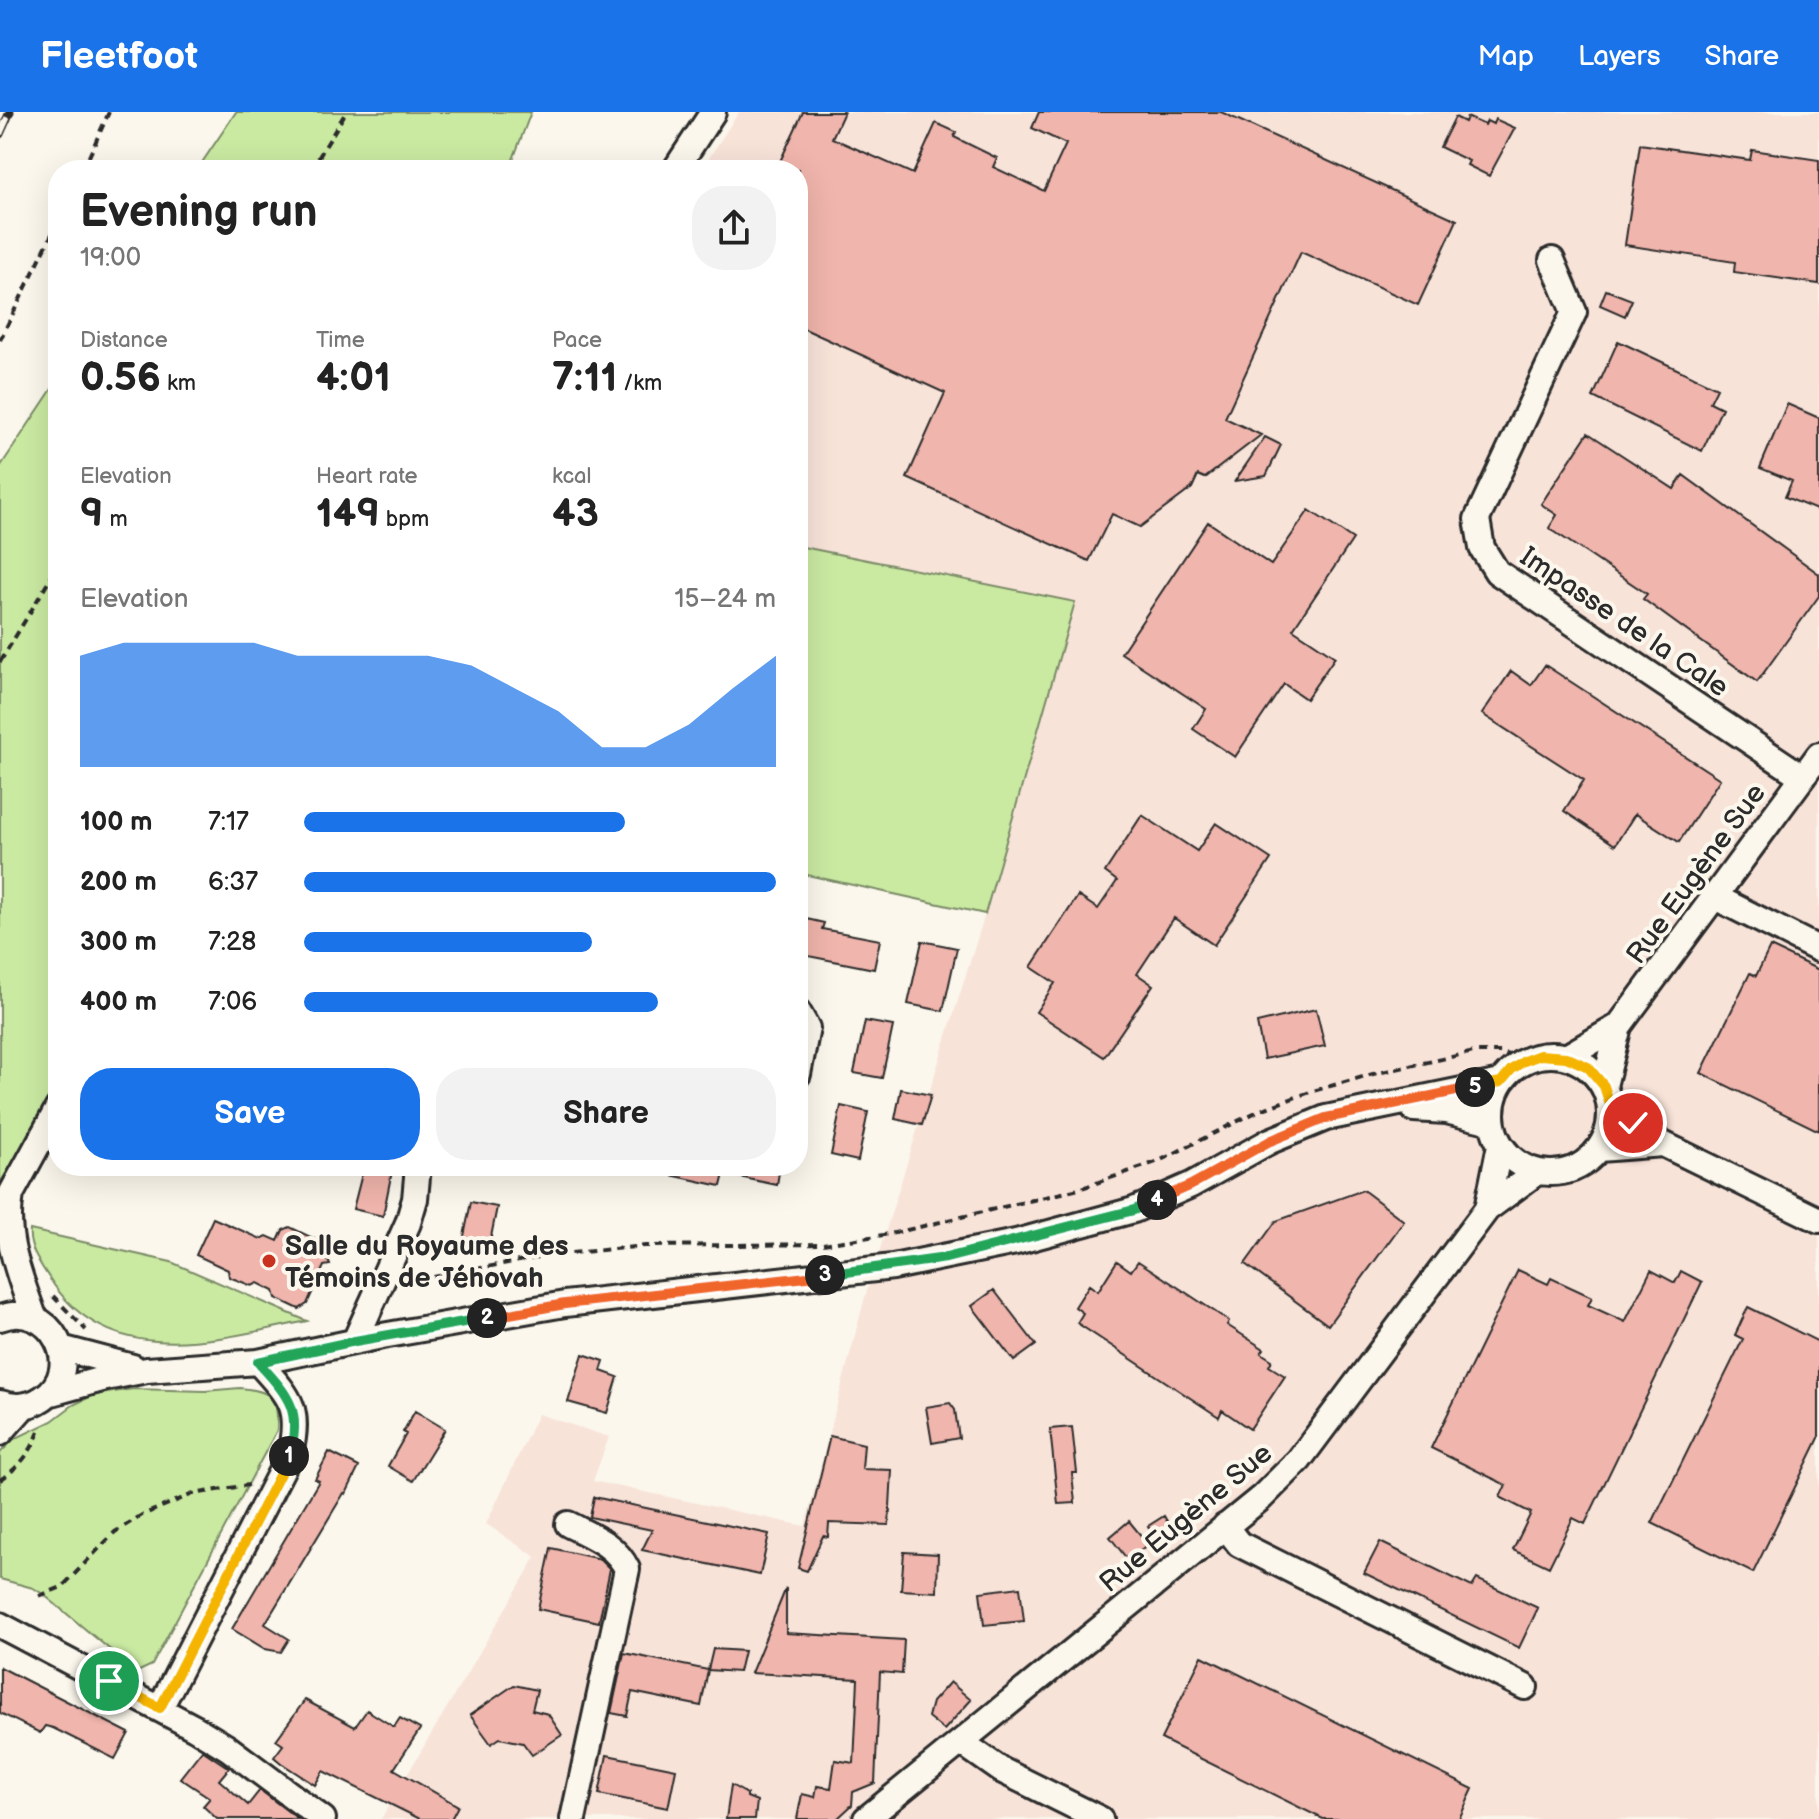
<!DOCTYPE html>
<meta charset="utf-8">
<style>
:root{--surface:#fff;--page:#f2f2f2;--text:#222;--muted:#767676;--accent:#1a73e8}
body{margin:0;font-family:"Balsamiq Sans",sans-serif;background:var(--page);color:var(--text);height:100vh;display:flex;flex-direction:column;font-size:30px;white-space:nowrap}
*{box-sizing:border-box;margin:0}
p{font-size:26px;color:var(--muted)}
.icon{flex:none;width:44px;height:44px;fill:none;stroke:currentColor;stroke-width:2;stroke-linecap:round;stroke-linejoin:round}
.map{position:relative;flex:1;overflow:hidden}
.drawer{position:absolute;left:48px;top:48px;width:760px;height:1016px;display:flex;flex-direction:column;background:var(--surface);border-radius:32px;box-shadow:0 8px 32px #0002}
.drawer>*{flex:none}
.pin{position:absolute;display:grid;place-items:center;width:68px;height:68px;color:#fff;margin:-34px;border:4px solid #fff;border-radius:50%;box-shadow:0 2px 8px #0007}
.km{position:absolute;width:40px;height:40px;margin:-20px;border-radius:50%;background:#222;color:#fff;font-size:22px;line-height:40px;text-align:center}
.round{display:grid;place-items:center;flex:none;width:84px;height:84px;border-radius:32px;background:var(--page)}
.overview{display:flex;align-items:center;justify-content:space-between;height:136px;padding:0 32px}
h1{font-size:44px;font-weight:800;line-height:60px}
.figures{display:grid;grid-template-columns:repeat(3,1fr);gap:12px;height:136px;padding:8px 32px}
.figures div{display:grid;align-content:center}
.figures b{font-size:40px;font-weight:800}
.figures small{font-size:22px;font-weight:400}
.figures p{font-size:22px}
.chart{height:224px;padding:16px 32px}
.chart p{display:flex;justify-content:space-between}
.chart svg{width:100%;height:144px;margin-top:8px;fill:var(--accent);opacity:.7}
.button{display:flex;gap:16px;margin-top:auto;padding:16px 32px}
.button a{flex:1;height:92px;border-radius:32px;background:var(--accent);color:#fff;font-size:32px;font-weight:800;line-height:92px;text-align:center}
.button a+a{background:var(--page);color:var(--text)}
ul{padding:0 32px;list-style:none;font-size:26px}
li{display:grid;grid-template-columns:128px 96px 1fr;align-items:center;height:60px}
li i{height:20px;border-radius:10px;background:var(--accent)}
header{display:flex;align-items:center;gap:48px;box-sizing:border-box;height:112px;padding:0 40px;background:var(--accent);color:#fff}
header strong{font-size:38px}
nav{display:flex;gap:44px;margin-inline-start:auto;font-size:28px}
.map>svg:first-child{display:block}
.built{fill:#f8e3d9}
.green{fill:#caeaa2;stroke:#7a8a66;stroke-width:2}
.building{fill:#f0b5ac;stroke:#2b2b2b;stroke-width:2}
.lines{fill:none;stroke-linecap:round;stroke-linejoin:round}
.minor-casing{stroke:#2b2b2b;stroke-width:30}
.path{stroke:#2b2b2b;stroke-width:4;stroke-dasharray:8 6;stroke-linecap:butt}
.minor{stroke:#fbf7ec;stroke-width:24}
.rail-casing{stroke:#2b2b2b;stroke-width:9}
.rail{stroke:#fbf7ec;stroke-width:6;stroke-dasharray:18;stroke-linecap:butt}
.split-1-casing{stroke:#fff;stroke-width:16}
.split-2-casing{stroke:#fff;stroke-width:16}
.split-3-casing{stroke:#fff;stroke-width:16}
.split-4-casing{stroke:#fff;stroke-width:16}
.split-5-casing{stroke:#fff;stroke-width:16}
.split-6-casing{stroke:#fff;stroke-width:16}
.split-1{stroke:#f5b400;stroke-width:10}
.split-2{stroke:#22a559;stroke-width:10}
.split-3{stroke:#f0652b;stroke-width:10}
.split-4{stroke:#22a559;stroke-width:10}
.split-5{stroke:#f0652b;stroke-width:10}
.split-6{stroke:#f5b400;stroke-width:10}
.poi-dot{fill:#c8321e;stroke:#fbf7ec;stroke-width:3}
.labels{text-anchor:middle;stroke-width:8;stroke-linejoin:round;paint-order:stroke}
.street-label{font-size:28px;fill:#2b2b2b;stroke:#fbf7ec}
.poi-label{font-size:28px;font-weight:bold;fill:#2b2b2b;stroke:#fbf7ec;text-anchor:start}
</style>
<header>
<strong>Fleetfoot</strong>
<nav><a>Map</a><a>Layers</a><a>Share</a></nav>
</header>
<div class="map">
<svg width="1819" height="1707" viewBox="0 0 1819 1707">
<rect width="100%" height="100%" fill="#fbf7ec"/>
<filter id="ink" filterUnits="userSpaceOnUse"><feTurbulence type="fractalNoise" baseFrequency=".0125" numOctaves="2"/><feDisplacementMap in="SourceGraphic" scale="16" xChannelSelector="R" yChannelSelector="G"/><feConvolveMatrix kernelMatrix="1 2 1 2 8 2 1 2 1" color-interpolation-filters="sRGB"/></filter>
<g filter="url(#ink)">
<path class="built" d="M739 0H1819V1707H381L536 1445 486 1412 538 1302 609 1325 593 1369 805 1414 865 1185 985 802 1075 491 798 434V58H701Z"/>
<path class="green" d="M236 0H531L509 58H197Z
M58 268V978L0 1071V355Z
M798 434 1075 490 985 802 798 761Z
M30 1118 171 1150 307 1209C218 1227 109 1260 50 1167 40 1152 28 1136 30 1118Z
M240 1276C272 1279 279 1285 277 1318L152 1553 137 1560 43 1482 33 1476 0 1467V1341L14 1327 52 1309 73 1293 94 1283 133 1277 205 1279Z"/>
<path class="building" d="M803 0H844L832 26 913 62 936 11 956 20 954 25 997 46 993 55 1044 79 1066 32 1032 16 1039 0H1221L1457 108 1418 193 1301 140 1225 306 1261 323 1205 366 1198 363 1192 376 1140 415 1112 402 1089 449 907 366 945 281 798 214V58H776Z
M1455 5 1465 10 1467 5 1485 13 1487 9 1493 12 1495 7 1515 16 1489 64 1467 53 1469 49 1440 35Z
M1640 32 1750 48 1752 38 1819 48V172L1734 160 1735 150 1625 133Z
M1606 178 1632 188 1625 204 1600 193Z
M1618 229 1717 276 1710 290 1722 296 1702 339 1593 285Z
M1787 292 1819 306V399L1785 385 1792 369 1760 356Z
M1588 321 1674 377 1683 363 1819 462V484L1757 570 1643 487 1647 482 1549 416 1557 403 1541 392Z
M1265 325 1281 333 1266 364 1235 369Z
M1309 398 1353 427 1293 517 1335 545 1306 587 1284 572 1235 645 1193 617 1206 597 1121 541 1208 410 1271 453Z
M1545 553 1720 667 1679 730 1635 702 1615 733 1564 699 1584 668 1482 602 1511 559 1531 573Z
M1142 703 1197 739 1216 711 1271 747 1214 833 1174 806 1137 862 1153 873 1104 945 1036 900 1055 871 1031 855 1078 784 1098 797 1117 769 1105 760Z
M798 805 824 811 822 817 880 828 874 857 798 842Z
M922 829 957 836 943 899 908 892Z
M1770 835 1819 858V1019L1701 961 1750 861 1756 864Z
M1316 897 1325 934 1264 947 1257 911Z
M865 909 893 914 882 966 854 961Z
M901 977 931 983 922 1013 895 1007Z
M841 994 868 1000 858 1049 831 1043Z
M364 1054H393L383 1104 353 1097Z
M667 1054H780L777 1073 725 1062 726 1054 721 1074 666 1062Z
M1363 1078 1404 1109 1328 1213 1245 1152 1276 1109Z
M471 1090 497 1095 489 1135 463 1129Z
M213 1106 261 1127 267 1124 278 1129 283 1118 290 1115 327 1133 330 1139 327 1146 330 1153 324 1154 307 1192 299 1197 276 1186 274 1179 258 1171 252 1174 237 1168 229 1165 228 1158 196 1143Z
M1117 1149 1131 1159 1138 1149 1229 1209 1227 1213 1264 1237 1261 1241 1272 1248 1269 1254 1285 1264 1250 1317 1222 1298 1219 1305 1077 1211 1083 1201 1075 1195 1089 1173 1098 1179Z
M1518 1158 1548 1172 1551 1166 1592 1185 1588 1193 1625 1210 1651 1158 1675 1171 1681 1159 1702 1170 1585 1412 1573 1406 1549 1455 1513 1438 1531 1401 1500 1385 1506 1373 1431 1336Z
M994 1178 1036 1233 1014 1249 972 1194Z
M1748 1195 1819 1230V1326L1753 1461 1652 1411 1743 1227 1735 1223Z
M583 1242 604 1249 601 1259 618 1265 607 1301 568 1290Z
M950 1291 955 1298 959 1326 932 1331 926 1295Z
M415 1299 445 1317 413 1369 388 1354 406 1322 403 1320Z
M1072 1315 1077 1361H1072L1075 1391 1058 1392 1050 1317Z
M830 1324 864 1332 862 1357 892 1358 889 1413 829 1411 828 1425 823 1424 807 1459 798 1456Z
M329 1340 359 1355 346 1382 344 1381 265 1512 289 1527 281 1540 265 1537 232 1517 319 1369 315 1367Z
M594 1385 769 1422 760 1463 642 1438 652 1418 590 1405Z
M1164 1404 1175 1423 1159 1432 1148 1414Z
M1129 1409 1148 1432 1128 1448 1110 1425Z
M1380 1430 1472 1475 1477 1467 1538 1496 1519 1536 1364 1461Z
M551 1436 600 1447 610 1457 599 1510 538 1497Z
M904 1440 938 1442 937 1480 901 1478Z
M1020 1475 1024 1509 984 1513 980 1480Z
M786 1476V1521L904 1528 902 1562 880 1560 875 1671 853 1680 852 1693 837 1707H797L802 1682 815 1685 817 1674 831 1676 835 1648 854 1651 858 1567 751 1561Z
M713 1537 744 1539 739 1560 708 1558Z
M624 1541 708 1558 701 1594 632 1580 627 1604 611 1601Z
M1202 1544 1473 1677 1459 1707H1323L1161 1627Z
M0 1555 129 1621 115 1647 53 1616 45 1614 40 1621 0 1601Z
M950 1570 971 1588 944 1618 928 1605 932 1590Z
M514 1573 537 1578 532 1598 548 1602 562 1623 532 1643 523 1631 500 1626 491 1632 470 1603Z
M305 1588 355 1615 367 1598 394 1615 400 1606 420 1617 394 1657 458 1694 451 1707H420L323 1659 315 1673 281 1651 274 1645 283 1633 276 1628Z
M202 1638 229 1656 219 1668 248 1693 260 1678 298 1707H217L203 1694 210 1686 180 1666Z
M607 1643 676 1657 668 1696 599 1682Z
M731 1673 747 1682V1685L757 1689 755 1707H726Z"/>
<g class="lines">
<g class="minor-casing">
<path id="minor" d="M675 58 713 0
M1552 148 1574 200 1477 407 1482 436 1497 460 1803 665
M1715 785 1818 837
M798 900 807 916 798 962
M1492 1002a59 59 0 1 1 118 0a59 59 0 1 1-118 0Z
M1566 945 1619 914 1819 643
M1604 974 1619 914
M1611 996 1663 1032 1819 1108
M1414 997 1446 999 1492 1010
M1599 1037 1663 1032
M1487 1097 1500 1033
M34 1205C20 1164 3 1126 11 1082L58 996
M0 1206C50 1187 87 1256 43 1286 30 1295 15 1296 0 1291
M355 1229 408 1111 415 1087 418 1054
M61 1236 133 1255
M48 1282 106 1266 147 1258 258 1250 382 1224 565 1192 893 1155 1016 1130 1134 1098 1191 1073 1270 1029 1326 1006 1501 970
M0 1321 24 1294
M568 1412C591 1424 615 1432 627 1457L573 1707
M1225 1414 1239 1432 1525 1575
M0 1513 195 1616 228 1636 323 1707
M160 1596 290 1342C301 1294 289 1285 258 1250
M961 1630 1001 1658 1100 1707
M866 1707 1262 1385 1299 1348 1487 1097 1537 1060"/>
</g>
<path class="path" d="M83 58 109 0
M311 58 346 0
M0 228 58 110
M0 550 58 454
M406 1170 551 1143 645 1134 823 1132 890 1122 1079 1077 1159 1049 1260 998 1313 979 1373 962 1474 940H1501L1524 949
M53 1184 86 1218
M0 1368C21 1354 33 1338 41 1314
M39 1484 62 1475 115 1420 142 1403 193 1382 249 1373"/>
<use href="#minor" class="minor"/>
<g class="rail-casing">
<path id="rail" d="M0 22 10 0"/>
</g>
<use href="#rail" class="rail"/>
</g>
</g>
<g class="lines" filter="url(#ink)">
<g class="split-1-casing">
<path id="split-1" d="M109 1569 160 1596 289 1344"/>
</g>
<g class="split-2-casing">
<path id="split-2" d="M289 1344C303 1298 288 1283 258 1250L355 1229 487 1206"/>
</g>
<g class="split-3-casing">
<path id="split-3" d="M487 1206 565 1192 825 1163"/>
</g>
<g class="split-4-casing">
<path id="split-4" d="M825 1163 946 1146 1134 1098 1157 1088"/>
</g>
<g class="split-5-casing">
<path id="split-5" d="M1157 1088 1191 1073 1270 1029 1326 1006 1475 975"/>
</g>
<g class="split-6-casing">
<path id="split-6" d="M1475 975 1501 970 1511 958 1524 949 1540 943 1566 945 1588 955 1604 974 1611 996 1633 1011"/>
</g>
<use href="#split-1" class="split-1"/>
<use href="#split-2" class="split-2"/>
<use href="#split-3" class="split-3"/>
<use href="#split-4" class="split-4"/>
<use href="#split-5" class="split-5"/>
<use href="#split-6" class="split-6"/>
</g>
<circle class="poi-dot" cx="269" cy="1149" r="8"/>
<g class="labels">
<g class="street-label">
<text transform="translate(1625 509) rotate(34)" y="10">Impasse de la Cale</text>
<text transform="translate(1695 761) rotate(-54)" y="10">Rue Eugène Sue</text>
<text transform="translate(1185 1405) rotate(-40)" y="10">Rue Eugène Sue</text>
</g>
<g class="poi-label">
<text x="285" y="1143">Salle du Royaume des<tspan x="285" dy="32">Témoins de Jéhovah</tspan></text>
</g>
</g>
</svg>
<div class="pin" style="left:109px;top:1569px;background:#1e9e55"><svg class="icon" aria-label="arrive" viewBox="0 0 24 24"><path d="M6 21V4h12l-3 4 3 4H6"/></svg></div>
<div class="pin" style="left:1633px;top:1011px;background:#d93025"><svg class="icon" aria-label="check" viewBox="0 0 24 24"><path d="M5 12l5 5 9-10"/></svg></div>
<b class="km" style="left:289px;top:1344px">1</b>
<b class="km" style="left:487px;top:1206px">2</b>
<b class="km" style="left:825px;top:1163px">3</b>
<b class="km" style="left:1157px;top:1088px">4</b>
<b class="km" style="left:1475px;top:975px">5</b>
<section class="drawer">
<div class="overview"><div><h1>Evening run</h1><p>19:00</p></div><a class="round"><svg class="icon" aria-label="share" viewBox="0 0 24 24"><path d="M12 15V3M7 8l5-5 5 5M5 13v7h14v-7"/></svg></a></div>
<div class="figures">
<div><p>Distance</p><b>0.56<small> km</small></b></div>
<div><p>Time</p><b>4:01</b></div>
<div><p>Pace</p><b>7:11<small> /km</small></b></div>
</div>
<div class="figures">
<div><p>Elevation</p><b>9<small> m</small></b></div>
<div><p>Heart rate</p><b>149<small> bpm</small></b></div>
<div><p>kcal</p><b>43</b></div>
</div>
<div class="chart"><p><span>Elevation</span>15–24 m</p>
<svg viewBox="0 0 160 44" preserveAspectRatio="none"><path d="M0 44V10L10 6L20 6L30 6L40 6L50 10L60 10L70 10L80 10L90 13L100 20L110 27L120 38L130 38L140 31L150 20L160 10V44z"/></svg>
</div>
<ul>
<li><b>100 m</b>7:17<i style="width:68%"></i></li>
<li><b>200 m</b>6:37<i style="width:100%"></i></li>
<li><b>300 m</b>7:28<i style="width:61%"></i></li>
<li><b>400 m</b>7:06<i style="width:75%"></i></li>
</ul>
<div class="button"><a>Save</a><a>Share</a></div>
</section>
</div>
